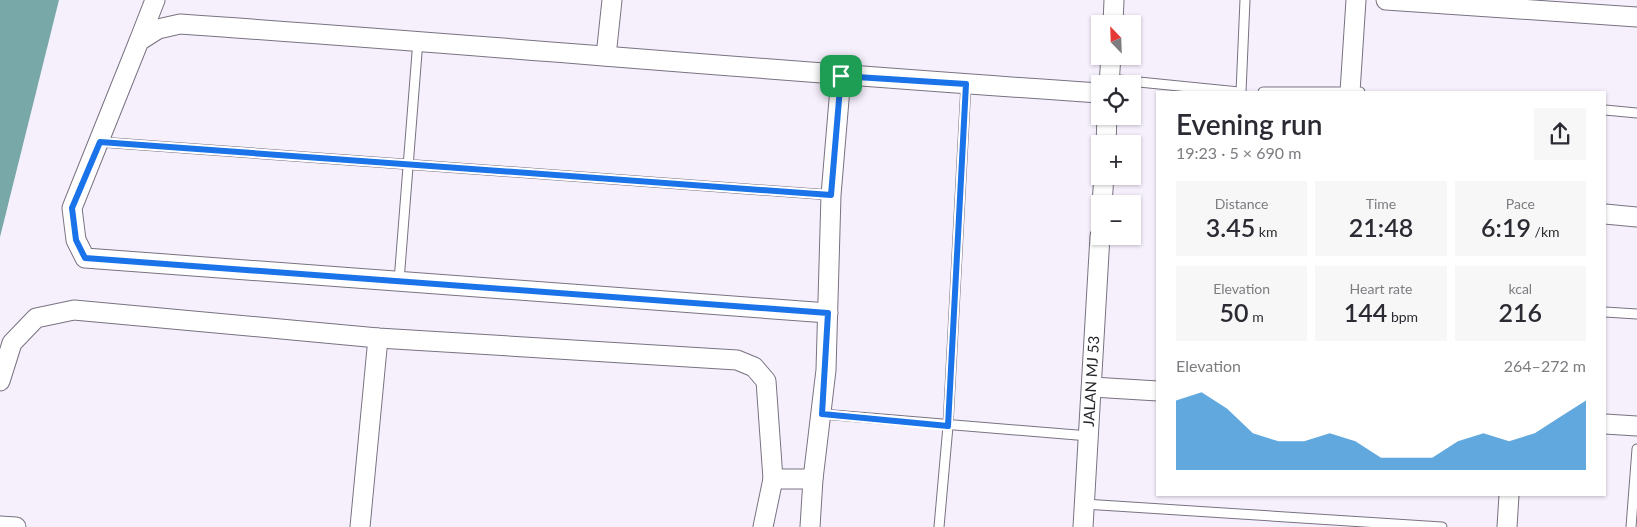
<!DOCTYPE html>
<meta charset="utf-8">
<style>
:root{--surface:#fff;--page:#f7f7f7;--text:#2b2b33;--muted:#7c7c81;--accent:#1e84cf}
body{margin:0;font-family:Lato,sans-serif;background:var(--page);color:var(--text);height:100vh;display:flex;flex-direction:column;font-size:19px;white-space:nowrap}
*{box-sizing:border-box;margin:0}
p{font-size:16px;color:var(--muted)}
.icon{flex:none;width:28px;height:28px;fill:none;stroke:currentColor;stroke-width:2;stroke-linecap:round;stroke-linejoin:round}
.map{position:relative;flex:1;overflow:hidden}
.side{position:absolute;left:1156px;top:91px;width:450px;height:405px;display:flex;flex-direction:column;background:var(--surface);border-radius:0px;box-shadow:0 1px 4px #0004}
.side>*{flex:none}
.needle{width:32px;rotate:337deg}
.tools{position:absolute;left:1091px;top:15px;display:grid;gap:10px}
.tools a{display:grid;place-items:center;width:50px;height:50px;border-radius:0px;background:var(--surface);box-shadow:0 1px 4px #0004;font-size:25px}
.pin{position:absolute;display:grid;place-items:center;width:42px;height:42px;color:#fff;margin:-21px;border-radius:10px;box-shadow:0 2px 8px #0006}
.round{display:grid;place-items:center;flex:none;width:52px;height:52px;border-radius:0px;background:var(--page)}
.headline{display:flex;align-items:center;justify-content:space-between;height:85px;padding:0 20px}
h1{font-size:28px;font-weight:600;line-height:38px}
.stats{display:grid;grid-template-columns:repeat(3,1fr);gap:8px;height:85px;padding:5px 20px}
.stats div{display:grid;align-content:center;border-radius:0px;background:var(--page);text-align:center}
.stats b{font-size:25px;font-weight:600}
.stats small{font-size:14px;font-weight:400}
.stats p{font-size:14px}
.chart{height:140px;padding:10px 20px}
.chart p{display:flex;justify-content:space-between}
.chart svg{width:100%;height:90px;margin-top:5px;fill:var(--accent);opacity:.7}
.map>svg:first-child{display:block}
.water{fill:#79a8a9}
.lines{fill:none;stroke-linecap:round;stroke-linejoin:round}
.service-casing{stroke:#797280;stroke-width:11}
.minor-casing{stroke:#797280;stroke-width:21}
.service{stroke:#fff;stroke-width:9}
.minor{stroke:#fff;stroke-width:19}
.route-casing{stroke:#fff;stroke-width:10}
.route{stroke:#1a73e8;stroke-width:6}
.labels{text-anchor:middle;stroke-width:5;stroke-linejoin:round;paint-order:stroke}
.street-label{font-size:15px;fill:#252328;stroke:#fff}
</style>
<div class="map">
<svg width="1637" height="527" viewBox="0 0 1637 527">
<rect width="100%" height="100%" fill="#f6f0fd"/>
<path class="water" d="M0 0H59L0 237Z"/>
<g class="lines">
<g class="service-casing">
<path id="service" d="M1109 79 1239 92
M1241 92 1245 0
M1263 92H1360
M1605 110 1637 113
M100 142 831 195
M399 281 418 40
M1605 312 1637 314
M822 414 1089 436
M1084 504 1442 527
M939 527 948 426 966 84
M1631 527 1637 449"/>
</g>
<g class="minor-casing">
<g id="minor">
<path d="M1386 0 1637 17"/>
<path d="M1113 24 1114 0"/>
<path d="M139 41 155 0"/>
<path d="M606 56 612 0"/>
<path d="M1109 84 1111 56"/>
<path d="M1350 92 1356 0"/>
<path d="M1106 144 1107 116"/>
<path d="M1102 204 1104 176"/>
<path d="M1605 214 1637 217"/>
<path d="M828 313 85 258 76 240 72 208 139 41 158 29 180 24C487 45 793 73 1100 93"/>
<path d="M0 381 12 343 36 318 74 310 378 338 737 360 754 367 766 381 773 479H813"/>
<path d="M1092 387 1158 391"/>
<path d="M1605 424 1637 426"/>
<path d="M0 526 16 527"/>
<path d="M360 527 378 338"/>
<path d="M763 527 773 479"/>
<path d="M810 527 813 479 826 370 831 195 841 76"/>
<path id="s1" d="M1083 527 1100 236"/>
<path d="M1507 527 1509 495"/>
</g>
</g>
<use href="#service" class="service"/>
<use href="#minor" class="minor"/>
</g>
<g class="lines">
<g class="route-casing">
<path id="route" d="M841 76 966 84 948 426 822 414 828 313 85 258 76 240 72 208 100 142 831 195Z"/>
</g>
<use href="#route" class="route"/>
</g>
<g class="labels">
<g class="street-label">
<text dy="5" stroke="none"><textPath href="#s1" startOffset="146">JALAN MJ 53</textPath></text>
</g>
</g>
</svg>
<div class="tools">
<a><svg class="needle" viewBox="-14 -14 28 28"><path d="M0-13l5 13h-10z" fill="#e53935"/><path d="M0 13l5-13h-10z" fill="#7c7c81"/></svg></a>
<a><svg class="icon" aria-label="locate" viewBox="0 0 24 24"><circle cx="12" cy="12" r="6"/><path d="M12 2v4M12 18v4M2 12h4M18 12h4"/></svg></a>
<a>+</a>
<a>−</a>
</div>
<div class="pin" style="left:841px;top:76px;background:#1e9e55"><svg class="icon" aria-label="arrive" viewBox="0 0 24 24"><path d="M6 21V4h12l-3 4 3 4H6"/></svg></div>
<section class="side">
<div class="headline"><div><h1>Evening run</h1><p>19:23 · 5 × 690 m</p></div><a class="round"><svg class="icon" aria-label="share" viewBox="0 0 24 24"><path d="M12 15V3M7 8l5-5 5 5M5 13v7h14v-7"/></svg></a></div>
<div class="stats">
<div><p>Distance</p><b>3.45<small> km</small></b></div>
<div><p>Time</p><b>21:48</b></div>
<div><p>Pace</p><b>6:19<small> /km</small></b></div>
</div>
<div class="stats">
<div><p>Elevation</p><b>50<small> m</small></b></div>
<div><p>Heart rate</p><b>144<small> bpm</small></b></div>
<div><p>kcal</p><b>216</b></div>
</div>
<div class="chart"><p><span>Elevation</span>264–272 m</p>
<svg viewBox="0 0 160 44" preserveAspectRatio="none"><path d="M0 44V10L10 6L20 14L30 26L40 30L50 30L60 26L70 30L80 38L90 38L100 38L110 30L120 26L130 30L140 26L150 18L160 10V44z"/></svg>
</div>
</section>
</div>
